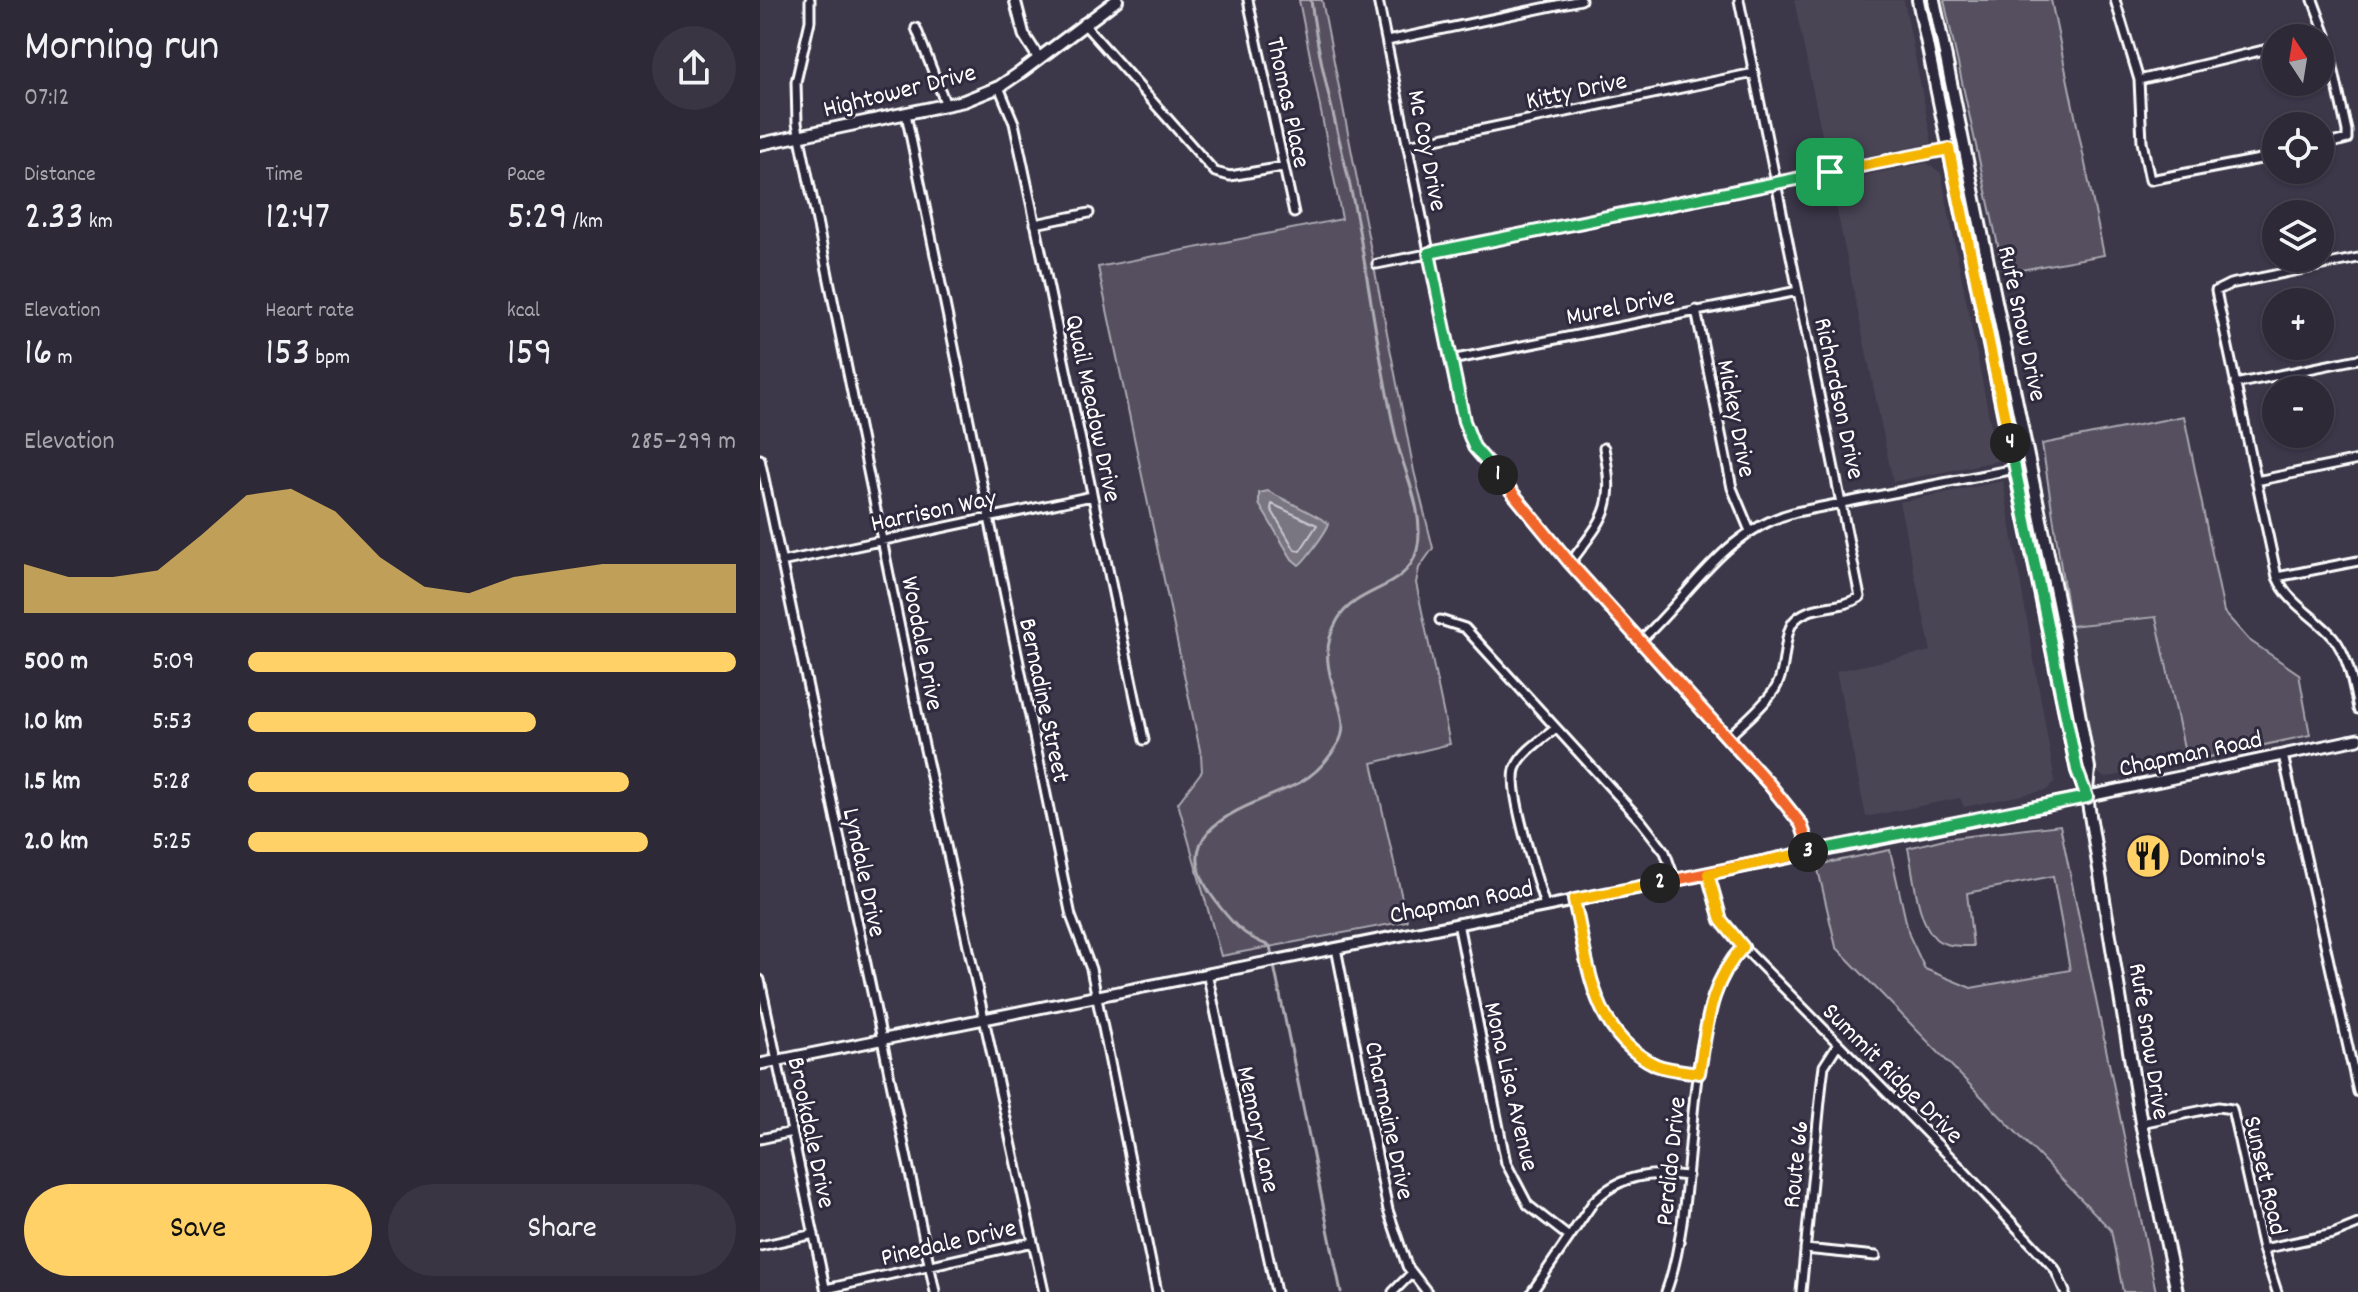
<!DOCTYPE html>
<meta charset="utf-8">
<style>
:root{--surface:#2d2937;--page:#393542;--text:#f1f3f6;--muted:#a7a6ad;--line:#484552;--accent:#ffd166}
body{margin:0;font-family:Dekko,sans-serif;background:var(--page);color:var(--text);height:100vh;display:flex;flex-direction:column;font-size:30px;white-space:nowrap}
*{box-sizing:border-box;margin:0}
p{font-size:26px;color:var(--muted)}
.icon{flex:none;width:44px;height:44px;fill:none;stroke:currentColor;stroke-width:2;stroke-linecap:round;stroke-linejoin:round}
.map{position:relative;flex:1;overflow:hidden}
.panel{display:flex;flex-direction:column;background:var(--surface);width:760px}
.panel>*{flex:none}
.needle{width:52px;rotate:348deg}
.tools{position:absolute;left:1502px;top:24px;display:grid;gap:16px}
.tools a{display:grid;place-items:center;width:72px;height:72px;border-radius:50%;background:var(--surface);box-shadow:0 2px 6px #0004,0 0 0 2px var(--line);font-size:40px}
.pin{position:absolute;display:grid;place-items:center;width:68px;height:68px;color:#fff;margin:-34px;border-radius:16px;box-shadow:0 4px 12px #0006}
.km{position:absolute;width:40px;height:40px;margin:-20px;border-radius:50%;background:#222;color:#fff;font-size:22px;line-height:40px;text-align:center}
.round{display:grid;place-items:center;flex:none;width:84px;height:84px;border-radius:42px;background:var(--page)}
.headline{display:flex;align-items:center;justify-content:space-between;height:136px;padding:0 24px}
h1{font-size:44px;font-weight:600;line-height:60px}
.figures{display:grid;grid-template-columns:repeat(3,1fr);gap:12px;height:136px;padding:8px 24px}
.figures div{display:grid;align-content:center}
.figures b{font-size:40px;font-weight:600}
.figures small{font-size:22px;font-weight:400}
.figures p{font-size:22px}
.chart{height:224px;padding:16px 24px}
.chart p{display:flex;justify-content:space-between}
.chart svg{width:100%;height:144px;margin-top:8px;fill:var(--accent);opacity:.7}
.action{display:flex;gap:16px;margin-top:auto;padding:16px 24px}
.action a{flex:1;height:92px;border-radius:48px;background:var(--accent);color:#111;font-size:32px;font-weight:600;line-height:92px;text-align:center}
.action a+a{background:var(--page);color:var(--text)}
ul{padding:0 24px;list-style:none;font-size:26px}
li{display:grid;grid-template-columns:128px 96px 1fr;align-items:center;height:60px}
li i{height:20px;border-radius:10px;background:var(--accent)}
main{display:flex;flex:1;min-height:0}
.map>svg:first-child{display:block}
.built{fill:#494455}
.green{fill:#555060;stroke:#aaa8b0;stroke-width:2}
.water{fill:#797682;stroke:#afadb4;stroke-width:2}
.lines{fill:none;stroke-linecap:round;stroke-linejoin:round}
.shore{stroke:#c9c8cd;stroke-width:2}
.stream{stroke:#afadb4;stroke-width:3}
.minor-casing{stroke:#fff;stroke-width:13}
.tertiary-casing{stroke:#fff;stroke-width:15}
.secondary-casing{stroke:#fff;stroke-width:16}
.minor{stroke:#2f2a3d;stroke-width:7}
.tertiary{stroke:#2f2a3d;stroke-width:9}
.secondary{stroke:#2f2a3d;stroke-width:10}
.split-1-casing{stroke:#fff;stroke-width:16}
.split-2-casing{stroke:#fff;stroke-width:16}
.split-3-casing{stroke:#fff;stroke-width:16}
.split-4-casing{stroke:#fff;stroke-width:16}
.split-5-casing{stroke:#fff;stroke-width:16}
.split-1{stroke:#22a559;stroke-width:10}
.split-2{stroke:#f0652b;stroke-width:10}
.split-3{stroke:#f5b400;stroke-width:10}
.split-4{stroke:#22a559;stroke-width:10}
.split-5{stroke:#f5b400;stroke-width:10}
.labels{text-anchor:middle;stroke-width:6;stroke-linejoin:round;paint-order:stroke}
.street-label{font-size:26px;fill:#fff;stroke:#2f2a3d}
.poi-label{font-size:26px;fill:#fff;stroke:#2f2a3d;text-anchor:start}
</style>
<main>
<section class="panel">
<div class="headline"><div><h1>Morning run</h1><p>07:12</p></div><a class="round"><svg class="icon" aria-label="share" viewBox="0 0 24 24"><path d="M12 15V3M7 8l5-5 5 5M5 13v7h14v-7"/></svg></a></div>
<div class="figures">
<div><p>Distance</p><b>2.33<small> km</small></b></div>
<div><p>Time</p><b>12:47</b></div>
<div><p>Pace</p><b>5:29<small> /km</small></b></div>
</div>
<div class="figures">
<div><p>Elevation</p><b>16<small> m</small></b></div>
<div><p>Heart rate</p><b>153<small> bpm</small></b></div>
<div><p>kcal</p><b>159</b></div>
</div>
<div class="chart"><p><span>Elevation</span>285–299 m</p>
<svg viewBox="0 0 160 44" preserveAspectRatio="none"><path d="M0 44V29L10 33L20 33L30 31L40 20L50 8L60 6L70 13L80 27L90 36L100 38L110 33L120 31L130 29L140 29L150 29L160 29V44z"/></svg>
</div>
<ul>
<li><b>500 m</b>5:09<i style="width:100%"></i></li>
<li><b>1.0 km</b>5:53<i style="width:59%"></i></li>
<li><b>1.5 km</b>5:28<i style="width:78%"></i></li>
<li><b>2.0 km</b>5:25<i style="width:82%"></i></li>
</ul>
<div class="action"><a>Save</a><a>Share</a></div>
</section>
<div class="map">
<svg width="1598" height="1292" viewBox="0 0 1598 1292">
<rect width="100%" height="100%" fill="#3c3749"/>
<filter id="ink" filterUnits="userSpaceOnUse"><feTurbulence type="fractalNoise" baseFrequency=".0125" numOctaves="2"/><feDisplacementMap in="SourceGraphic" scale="16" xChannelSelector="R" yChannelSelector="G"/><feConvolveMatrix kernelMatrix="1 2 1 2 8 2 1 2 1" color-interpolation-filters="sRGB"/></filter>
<g filter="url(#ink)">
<path class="built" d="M1034 0H1144L1172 143 1068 164Z
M1167 163 1181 173 1238 461 1133 482 1071 182Z
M1243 481 1295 781 1287 790 1204 807 1200 798 1106 817 1076 671 1171 651 1139 502Z
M1396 616 1427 762 1344 778 1337 772 1310 626Z"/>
<path class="green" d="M539 0H562L654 471 673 548 659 568 656 583 690 744 612 763 647 921 461 956 418 803 442 771 441 755 338 267 582 219Z
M1184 0H1291L1344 255 1244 273Z
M1424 416 1464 612 1489 640 1539 674 1550 735 1427 762 1396 617 1310 626 1282 444Z
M1300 825 1396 1292H1363L1351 1230 1076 947 1057 865 1130 850 1149 935 1165 969 1211 988 1310 970 1293 876 1207 893 1213 946C1202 946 1186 947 1176 939 1156 920 1154 874 1148 848L1184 839Z"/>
<path class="water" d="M508 491C517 496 566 520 569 524 565 533 546 560 539 565L532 559 499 504V493Z"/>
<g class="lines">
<path class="shore" d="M512 504 557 525 540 551 535 550 511 509Z"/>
<path class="stream" d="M551 0C561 82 588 161 601 242 612 307 622 374 636 438 644 472 666 514 657 550 647 590 597 587 578 619 546 673 600 712 577 745 568 760 554 775 539 783 491 807 403 825 452 896 468 919 483 937 510 946L581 1292"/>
<g class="minor-casing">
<path id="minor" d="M50 0V21L36 82 37 123 162 736 284 1292
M488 0 534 213
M618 0 691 360 704 421 714 447 810 563 1028 807 1041 824 1051 852
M1355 0 1379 80 1382 142 1390 180 1516 156
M1553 0 1566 35 1587 131V139L1560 146
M323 23 455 172 470 176 523 167
M156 28 186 105
M627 41 821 0
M1379 80 1516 47
M239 87 254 123 263 165 384 740
M146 114 311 916 331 969 397 1292
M647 145 994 73
M275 224 329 213
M1598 258 1470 284 1456 291 1517 577C1530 606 1553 614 1573 637 1589 657 1593 684 1598 709
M617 264 1189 149
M936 310 972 488 990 531
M691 360 1038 291
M1475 384 1598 359
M0 459 175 1292
M1496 481 1598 460
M21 562 332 496
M810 563C845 516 856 509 844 448
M1517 577 1598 561
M680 620 705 628 881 821 905 852 915 880
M880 641C932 594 963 530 1036 512L1255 469
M967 738C983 723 1003 707 1015 689 1028 668 1022 631 1036 619 1053 603 1081 610 1100 597L979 0
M1523 755 1598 1092
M948 874 961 920 983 947 1201 1168 1295 1269 1305 1292
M814 900C828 962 831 1034 896 1065 909 1070 926 1071 939 1073
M785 906C778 881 746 787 756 767 763 751 783 739 796 728
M698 923 746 1163 768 1205 809 1237
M576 948 628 1210 647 1266 667 1292
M447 973 516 1292
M0 980 66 1292
M1381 1123 1458 1107 1472 1109 1503 1249 1517 1292
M0 1139 32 1132
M0 1246 54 1234
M1045 1249 1116 1256
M1503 1249 1573 1234 1598 1224
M66 1289 273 1242
M633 1292 652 1273
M772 1292 834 1201C861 1174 892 1172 928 1176
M906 1292C942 1196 917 1018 983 947
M1041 1292 1062 1081 1064 1066 1078 1044"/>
</g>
<g class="tertiary-casing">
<path id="tertiary" d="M255 0 264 35 278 57
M0 1064 1221 819 1598 739"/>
</g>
<g class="secondary-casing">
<path id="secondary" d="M1158 0 1317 770 1327 797 1381 1123 1417 1292
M1174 0 1306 641 1329 768 1327 791
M0 144 204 101 239 87 261 72 357 0"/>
</g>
<use href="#minor" class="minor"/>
<use href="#tertiary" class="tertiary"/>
<use href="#secondary" class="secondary"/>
</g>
</g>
<g class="lines" filter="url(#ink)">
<g class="split-1-casing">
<path id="split-1" d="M738 475 714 447 704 421 669 253 1070 172"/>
</g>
<g class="split-2-casing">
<path id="split-2" d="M738 475 810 563 1010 785 1041 824 1051 852 900 883"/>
</g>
<g class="split-3-casing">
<path id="split-3" d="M900 883 814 900C828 962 831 1034 896 1065 909 1070 926 1071 939 1073 947 1026 949 983 983 947L961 920 948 874 1048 852"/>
</g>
<g class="split-4-casing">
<path id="split-4" d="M1048 852 1327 797 1317 770 1250 443"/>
</g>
<g class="split-5-casing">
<path id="split-5" d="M1070 172 1189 149 1250 443"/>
</g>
<use href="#split-1" class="split-1"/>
<use href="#split-2" class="split-2"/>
<use href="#split-3" class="split-3"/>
<use href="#split-4" class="split-4"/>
<use href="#split-5" class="split-5"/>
</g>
<defs>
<g id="restaurant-disc" transform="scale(2.3)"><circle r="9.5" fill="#ffd166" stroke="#2f2a3d"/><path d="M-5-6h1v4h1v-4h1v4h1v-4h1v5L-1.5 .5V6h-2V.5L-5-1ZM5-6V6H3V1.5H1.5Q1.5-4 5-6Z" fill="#111"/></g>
</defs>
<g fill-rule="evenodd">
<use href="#restaurant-disc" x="1388" y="856"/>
</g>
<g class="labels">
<g class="street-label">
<text transform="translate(139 89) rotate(-14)" y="9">Hightower Drive</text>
<text transform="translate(816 89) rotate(-12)" y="9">Kitty Drive</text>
<text transform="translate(530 102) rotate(78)" y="9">Thomas Place</text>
<text transform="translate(669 150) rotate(79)" y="9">Mc Coy Drive</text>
<text transform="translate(860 305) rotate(-11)" y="9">Murel Drive</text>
<text transform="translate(1264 323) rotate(78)" y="9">Rufe Snow Drive</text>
<text transform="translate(1081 398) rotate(78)" y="9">Richardson Drive</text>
<text transform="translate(335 408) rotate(78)" y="9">Quail Meadow Drive</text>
<text transform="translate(978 418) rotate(79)" y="9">Mickey Drive</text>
<text transform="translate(173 509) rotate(-12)" y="9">Harrison Way</text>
<text transform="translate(164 643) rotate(79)" y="9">Woodale Drive</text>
<text transform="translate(286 700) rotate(78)" y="9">Bernadine Street</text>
<text transform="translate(1430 752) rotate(-12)" y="9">Chapman Road</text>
<text transform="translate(106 872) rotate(78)" y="9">Lyndale Drive</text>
<text transform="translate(701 900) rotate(-11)" y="9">Chapman Road</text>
<text transform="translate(1391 1041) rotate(81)" y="9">Rufe Snow Drive</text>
<text transform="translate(1134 1072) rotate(45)" y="9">Summit Ridge Drive</text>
<text transform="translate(753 1086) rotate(77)" y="9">Mona Lisa Avenue</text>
<text transform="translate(631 1120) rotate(78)" y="9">Charmaine Drive</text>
<text transform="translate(500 1129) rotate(78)" y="9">Memory Lane</text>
<text transform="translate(53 1132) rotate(78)" y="9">Brookdale Drive</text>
<text transform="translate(909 1161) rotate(-84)" y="9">Perdido Drive</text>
<text transform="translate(1034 1164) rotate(-84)" y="9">Route 66</text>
<text transform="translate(1507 1175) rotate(77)" y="9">Sunset Road</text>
<text transform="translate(188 1241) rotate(-13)" y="9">Pinedale Drive</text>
</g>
<g class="poi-label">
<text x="1419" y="865">Domino's</text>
</g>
</g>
</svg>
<div class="tools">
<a><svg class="needle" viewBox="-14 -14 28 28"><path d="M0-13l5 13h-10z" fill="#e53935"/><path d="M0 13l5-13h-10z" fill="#a7a6ad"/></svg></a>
<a><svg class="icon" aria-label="locate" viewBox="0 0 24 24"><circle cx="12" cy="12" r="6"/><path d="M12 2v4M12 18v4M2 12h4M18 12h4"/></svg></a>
<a><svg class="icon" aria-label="layers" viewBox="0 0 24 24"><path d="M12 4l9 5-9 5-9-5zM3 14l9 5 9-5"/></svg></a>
<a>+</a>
<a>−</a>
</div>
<div class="pin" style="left:1070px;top:172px;background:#1e9e55"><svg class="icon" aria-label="arrive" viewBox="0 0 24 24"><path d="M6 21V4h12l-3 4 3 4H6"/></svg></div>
<b class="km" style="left:738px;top:475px">1</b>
<b class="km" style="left:900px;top:883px">2</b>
<b class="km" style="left:1048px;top:852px">3</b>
<b class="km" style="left:1250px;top:443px">4</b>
</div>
</main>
